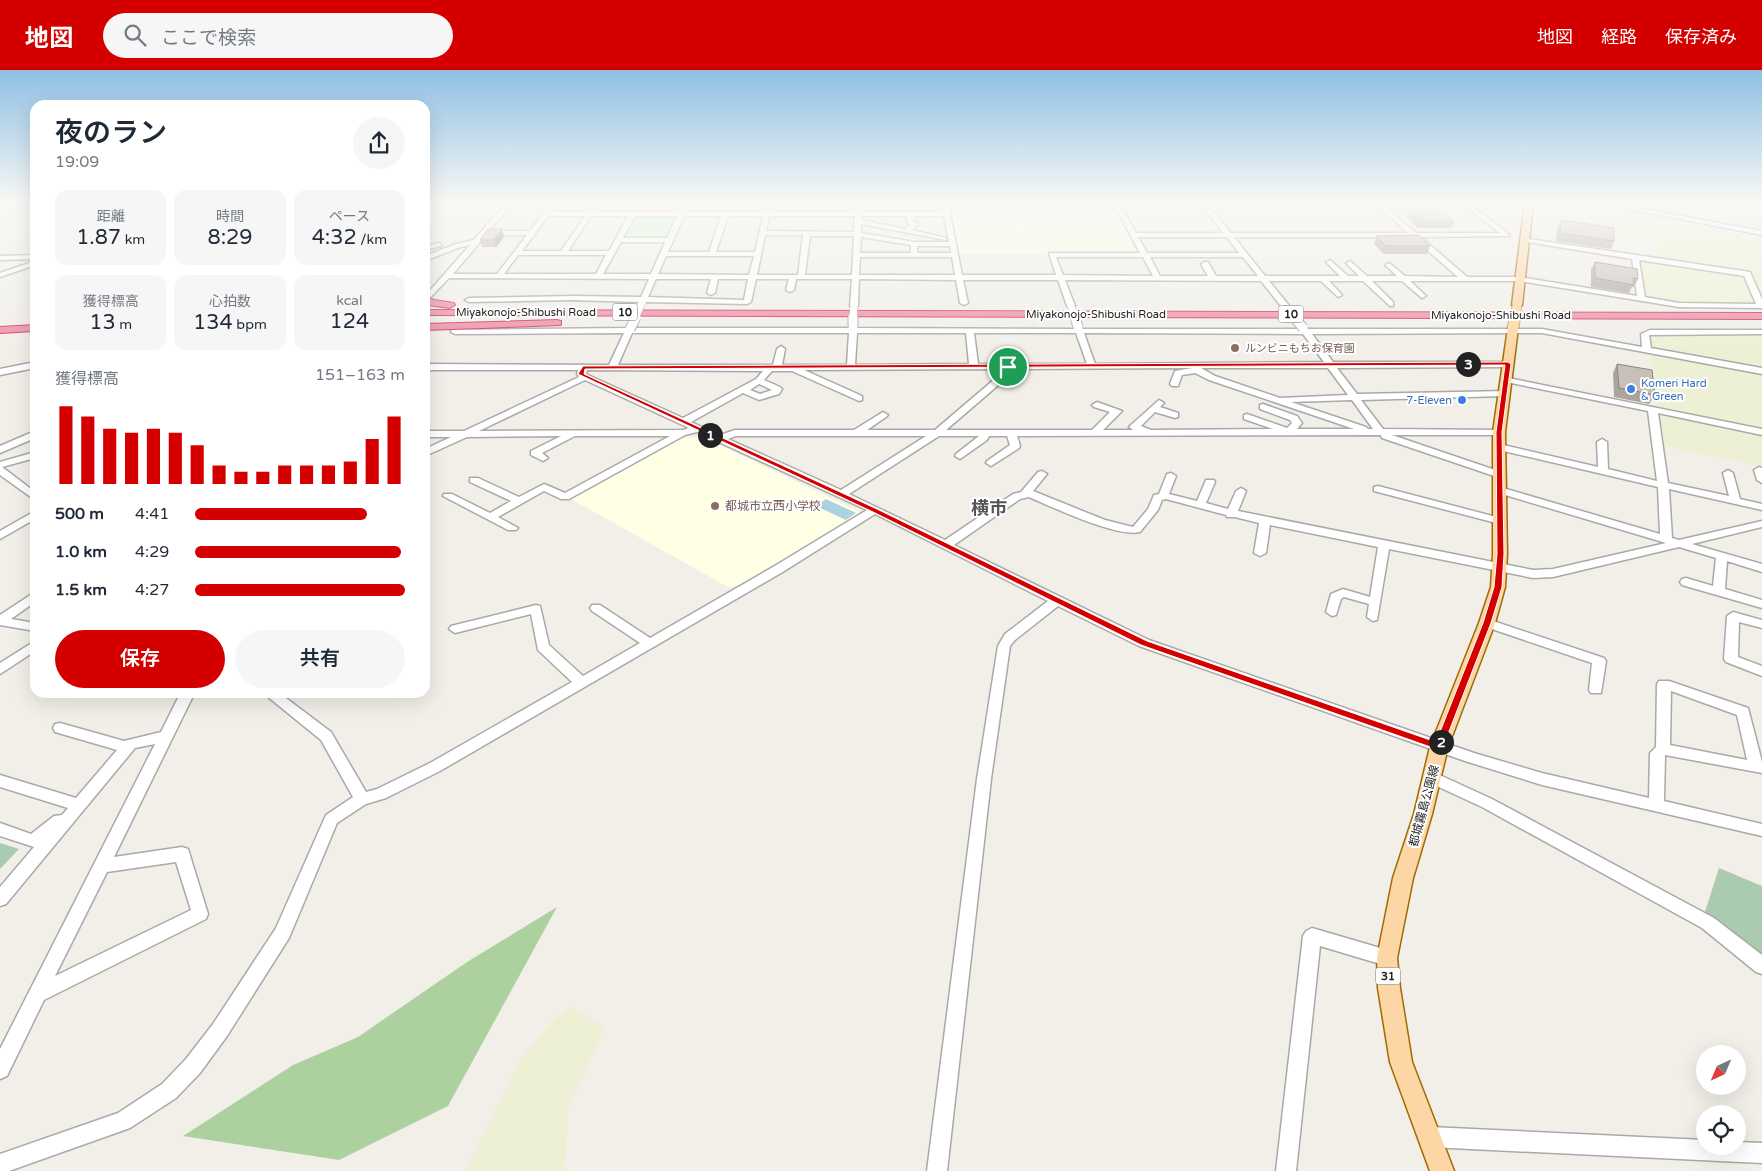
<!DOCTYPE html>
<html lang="ja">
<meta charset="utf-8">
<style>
:root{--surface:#fff;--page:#f6f6f7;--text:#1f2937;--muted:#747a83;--accent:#d40000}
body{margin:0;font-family:"Varela Round","Noto Sans JP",sans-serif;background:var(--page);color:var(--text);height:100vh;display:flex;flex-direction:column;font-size:19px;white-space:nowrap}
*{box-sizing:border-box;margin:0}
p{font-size:16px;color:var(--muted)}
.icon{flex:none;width:28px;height:28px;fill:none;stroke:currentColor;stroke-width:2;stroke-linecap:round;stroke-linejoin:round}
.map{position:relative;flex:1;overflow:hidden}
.panel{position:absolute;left:30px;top:30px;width:400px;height:598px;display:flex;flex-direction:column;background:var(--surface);border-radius:15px;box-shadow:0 5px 20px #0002}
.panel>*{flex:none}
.needle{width:32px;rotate:224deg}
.tools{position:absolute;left:1696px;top:975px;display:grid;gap:10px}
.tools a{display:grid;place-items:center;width:50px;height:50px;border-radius:50%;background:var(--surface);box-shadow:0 5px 20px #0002;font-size:25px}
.pin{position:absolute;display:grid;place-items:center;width:42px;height:42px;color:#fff;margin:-21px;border:2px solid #fff;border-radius:50%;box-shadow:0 1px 5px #0007}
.km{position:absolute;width:25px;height:25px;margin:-12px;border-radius:50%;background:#222;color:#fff;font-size:14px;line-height:25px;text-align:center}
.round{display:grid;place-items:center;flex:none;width:52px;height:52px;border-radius:26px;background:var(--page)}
.head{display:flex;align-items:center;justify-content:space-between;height:85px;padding:0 25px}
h1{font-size:28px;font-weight:600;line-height:38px}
.stats{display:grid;grid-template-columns:repeat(3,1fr);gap:8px;height:85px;padding:5px 25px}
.stats div{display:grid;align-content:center;border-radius:12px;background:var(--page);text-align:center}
.stats b{font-size:21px;font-weight:600}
.stats small{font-size:14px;font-weight:400}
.stats p{font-size:14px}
.chart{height:140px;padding:10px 25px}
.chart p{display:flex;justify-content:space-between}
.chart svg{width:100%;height:90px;margin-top:5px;stroke:var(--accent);stroke-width:6}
.cta{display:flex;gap:10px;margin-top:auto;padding:10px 25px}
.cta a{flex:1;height:58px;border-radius:30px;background:var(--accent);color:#fff;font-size:20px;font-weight:600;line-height:58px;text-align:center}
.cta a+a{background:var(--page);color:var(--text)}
ul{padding:0 25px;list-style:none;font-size:16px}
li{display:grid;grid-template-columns:80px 60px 1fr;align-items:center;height:38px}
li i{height:12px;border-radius:6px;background:var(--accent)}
header{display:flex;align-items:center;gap:30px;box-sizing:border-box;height:70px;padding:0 25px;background:var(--accent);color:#fff}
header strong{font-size:24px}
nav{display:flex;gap:28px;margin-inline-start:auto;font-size:18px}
.search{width:350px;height:45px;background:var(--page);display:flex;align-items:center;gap:12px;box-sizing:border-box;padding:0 18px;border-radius:28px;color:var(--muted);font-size:19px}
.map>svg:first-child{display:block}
.education{fill:#ffffe5}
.farmland{fill:#eef0d5}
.forest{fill:#add19e}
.cemetery{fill:#aacbaf}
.park{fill:#c8facc}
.water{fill:#aad3df}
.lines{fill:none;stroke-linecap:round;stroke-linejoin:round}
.minor-casing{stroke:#a9a9a9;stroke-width:3}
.major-casing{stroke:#a06b00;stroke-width:3}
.highway-casing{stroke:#dc2a67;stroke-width:2}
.minor{fill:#fff;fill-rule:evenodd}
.major{fill:#fcd6a4;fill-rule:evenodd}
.highway{fill:#e892a2;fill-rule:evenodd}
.minor-bridge-far1-casing{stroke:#a9a9a9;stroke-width:8;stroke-linecap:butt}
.minor-bridge-casing{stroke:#a9a9a9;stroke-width:11;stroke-linecap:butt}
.major-bridge-far1-casing{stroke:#a06b00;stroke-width:10;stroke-linecap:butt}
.major-bridge-casing{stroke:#a06b00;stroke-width:12;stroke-linecap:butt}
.minor-bridge-far1{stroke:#fff;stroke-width:7}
.minor-bridge{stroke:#fff;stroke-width:9}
.major-bridge-far1{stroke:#fcd6a4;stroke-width:9}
.major-bridge{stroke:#fcd6a4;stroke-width:11}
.wall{fill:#aba49e}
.shaded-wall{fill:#8b8681}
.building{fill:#c7bfb8;stroke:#8b8681}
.route{fill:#d40000;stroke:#fff;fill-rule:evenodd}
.education-dot{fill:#8d6e63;stroke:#fff;stroke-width:2}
.shop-dot{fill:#3f7fe0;stroke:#fff;stroke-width:2}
.labels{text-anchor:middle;stroke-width:4;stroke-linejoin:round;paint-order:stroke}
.far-street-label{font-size:11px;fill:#222;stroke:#fff}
.shield{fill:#fff;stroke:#646464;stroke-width:1}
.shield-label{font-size:11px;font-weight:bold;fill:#222}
.far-education-label{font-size:11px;fill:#785e54;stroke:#fff;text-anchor:start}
.far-shop-label{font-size:11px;fill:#366cbe;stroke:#fff;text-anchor:start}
.education-label{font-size:12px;fill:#785e54;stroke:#fff;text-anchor:start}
.street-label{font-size:12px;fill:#222;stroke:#fff}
.district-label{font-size:18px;font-weight:bold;fill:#555;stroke:#fff}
</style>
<header>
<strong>地図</strong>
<div class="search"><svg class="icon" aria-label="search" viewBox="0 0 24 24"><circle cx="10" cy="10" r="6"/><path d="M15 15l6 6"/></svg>ここで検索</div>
<nav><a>地図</a><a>経路</a><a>保存済み</a></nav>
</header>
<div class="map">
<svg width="1762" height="1101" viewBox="0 0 1762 1101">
<rect width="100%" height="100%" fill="#f2efe9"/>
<path class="education" d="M950 133H1113L1140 183 959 184Z
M703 367 862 443 861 446 743 516 728 517 571 429 572 426 682 368Z"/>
<path class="farmland" d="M1121 133H1165L1167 136H1174L1180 145H1127Z
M1672 133H1762V152L1674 138Z
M1567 134 1582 136 1580 140 1625 148 1629 144 1648 147 1649 152 1671 156 1672 152 1748 167 1751 161 1762 163V234H1676L1645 229 1637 188 1660 191 1657 171 1610 164 1612 155 1561 144Z
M1647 264H1762V360L1657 339Z
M1657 342 1762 363V397L1660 375Z
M571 936 605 958 568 1038 565 1101H465L522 986 554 950Z"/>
<path class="forest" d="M557 837 448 1036 339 1090 183 1066 293 995 358 967 467 892Z"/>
<path class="cemetery" d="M0 773 19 779 0 799Z
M1719 798 1762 816V884L1703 848Z"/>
<path class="park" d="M637 146H676L665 169H624Z"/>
<path class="water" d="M826 429 856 443 846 450 816 436Z"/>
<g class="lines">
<g class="minor-casing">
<path id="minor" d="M506 133H513L489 161H530L551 133H557L551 142H588L594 133H600L594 142H679L683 133H689L685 142H764L766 133H772L770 142H855L856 133H862V142H943L942 133H948L962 205H1056L1049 183H1140L1113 133H1119L1136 163H1223L1200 133H1207L1231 163H1408L1374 133H1381L1416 163H1500L1461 133H1468L1509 164V166L1421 167 1467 207H1519L1637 226 1632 189 1521 171 1520 170 1523 168 1750 202 1762 229V238L1679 237 1519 211H1410L1426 226 1422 228 1402 211H1372L1393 232V236H1390L1363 211H1329L1342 225 1338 227 1321 211H1269L1291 238 1287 240H1284L1261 211 1065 210 1075 236 1071 238 1067 236 1058 210H963L968 233 964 235 960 233 956 210 859 209 858 236 854 238 850 236 852 209H796L794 220 790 222 786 220 789 209H756L751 232 747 234 646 232 642 235 639 232 573 230 469 232 465 230 469 228 573 226 641 227 649 209 449 208 425 233V226L470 175 460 177 425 191V186L456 174 474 170ZM548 146H585L561 181H522ZM591 146H628L609 181H568ZM635 146H677L667 168H623ZM684 146H721L709 182H668ZM728 146H763L755 182H716ZM769 146H855L854 162 766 161ZM862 146H907V152L911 154 905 159 861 150ZM914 146H944L949 172H914L861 163V154L946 170V168L912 160 919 154 913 151ZM486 165H527L497 204H453ZM765 165H803L798 205H757ZM810 166H854L852 205H805ZM861 167 911 175V183H860ZM1138 167H1227L1239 183H1147ZM1234 167H1412L1458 207 1405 206 1389 193 1385 195 1397 206H1367L1350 191 1346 193 1359 206H1348L1330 190 1326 192 1340 206H1265ZM621 172H665L651 204H603ZM917 176H950L951 183H917ZM518 185H606L596 204H504ZM666 186H754L749 205 658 204ZM860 187H952L955 205H859ZM1056 187H1143L1153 206 1063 205ZM1150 187H1243L1258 206H1216L1208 192H1205L1201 194 1208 206H1160ZM1639 190 1744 206 1756 234 1679 233 1645 227ZM656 209H711L707 223 711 225 715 223 718 209H748L744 230 648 227Z
M1597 133H1611L1762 161V165Z
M439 173 441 174V176L425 180V176Z
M35 185V189L0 190V186Z
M35 191V195L0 207V203Z
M850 254H856L857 258 1074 259 1075 255H1078L1083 259H1300V256H1303L1308 259H1542L1642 277 1641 264 1650 260H1762V264L1649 265 1651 278 1762 298V304L1542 263 1312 264 1333 292H1511L1512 294 1508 297 1337 298 1357 324 1507 321 1509 323 1504 326 1361 330 1383 359 1502 360 1504 362 1499 365H1392L1504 403 1505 405 1500 408 1382 368 1381 365 1017 366 1020 376 1019 378 991 396 986 393 987 391 1010 375 1007 366H989L987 370 960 389 955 386 956 384 979 366H939L849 424 945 470 1013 424 1021 422 1038 402 1042 401 1047 404 1033 421 1105 450 1133 457 1148 439 1154 425 1159 424 1167 404 1171 403 1176 406 1169 424 1197 431 1206 410H1214L1215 412 1206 433 1228 439 1236 421 1241 418 1246 421 1238 441 1533 500 1553 499 1666 473 1495 422V418H1503L1660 464 1658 417 1499 380 1494 377 1499 374 1598 397 1597 372 1602 369 1607 372 1608 399 1657 411 1648 341 1506 312 1503 311V307L1762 359V365L1658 343 1668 413 1729 426 1723 403 1728 400 1733 403 1740 429 1762 434V440L1669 419 1672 468 1679 470 1762 451V457L1692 474 1762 494V502L1727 491 1725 519 1762 530V538L1682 515 1680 512 1682 509 1686 508 1713 516 1716 488 1679 477 1553 507 1533 508 1389 479 1377 550 1373 551 1367 547 1369 534 1344 527 1341 529 1336 545 1332 546 1326 542 1331 524 1343 519 1370 527 1378 477 1270 455 1266 483 1260 486 1254 483 1259 453 1235 447H1227L1226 445 1166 429 1162 430 1158 440 1140 462C1118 468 1052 437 1029 427L1020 429 954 475 1149 570 1474 683 1542 703 1649 728 1650 683 1656 677 1657 614 1659 611H1669L1748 638 1762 692V703L1665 685 1664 731 1762 754V766L1542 715 1465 691 1139 576 1058 536 1015 570 1010 576 991 709 947 1101H927L977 709 998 576 1005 564 1048 531 875 444 781 503 440 701 386 728 366 734 337 753 289 868 227 966 200 1003 176 1028 130 1058 9 1101H0V1084L118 1043 162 1014 186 989 213 954 276 858 326 745 353 727 321 670 262 622H278L331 662 366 722 377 719 430 693 572 612 538 580 531 544 455 563 449 559 451 556 536 535 540 536 549 575 583 606 640 573 592 541 590 538 592 535H600L650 568 773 497 867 440 697 362 685 365 569 429H561L544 421 498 447 518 458 516 460H508L443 426 444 424H452L490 443 511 431 470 412V408H478L519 427 544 414 565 423 670 366H575L542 383 548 388 543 391 531 385V381L561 366 467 367 425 386V379L451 367H425V361H464L579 307 577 304 578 300H425V294L609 295 624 263 455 264 451 262 452 260 626 258 630 257 634 258H849ZM632 263H849L847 295H782L785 279 781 276 777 279 773 295H618ZM857 263H966L969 294 855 295ZM974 263H1076L1087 294H978ZM1084 263 1303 264 1324 292 1095 294ZM1192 298 1175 301 1170 314 1172 316H1178L1182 305 1195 303 1209 310 1354 359H1297L1302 353 1297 346 1263 334 1260 335V339L1290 350 1292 353 1287 358 1247 344 1244 345V349L1273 359 1151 360 1141 356 1155 342 1175 348 1178 347V343L1160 337 1164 333 1159 330 1131 355 1129 357 1133 360H1103L1122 341 1097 332 1092 335 1094 337 1110 342 1092 360H946L1010 305 1011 299ZM1201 298H1328L1348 325 1280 328 1215 306ZM1003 299V302L935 360H867L886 347 888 345 883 342 854 360H735L720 365 691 352 743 323 759 330 779 324 782 319 780 317 764 310 772 301H792L859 331 862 330V326L804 300ZM587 300 763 301 756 309 683 348 588 305 586 303ZM585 310 689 358 683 360 479 361ZM759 314 772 320 760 324 750 320ZM1352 330 1373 359H1368L1366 357 1291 332ZM736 366H926L841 420 728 369ZM1671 621 1737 645 1747 690 1670 675Z
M35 292V298L0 305V299Z
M35 361V368L0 383V376Z
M35 382V388L2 397 35 422V430L0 405V392Z
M1759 397 1762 398V413L1757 410 1754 400Z
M1378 416 1504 449 1506 451 1500 454 1374 421V417Z
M35 441V449L0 469V461Z
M35 522V532L11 549 35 553V561L0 555V545Z
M1733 542 1762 550V558L1739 552 1738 587 1762 596V606L1726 592 1724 589 1727 546Z
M1487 549 1604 588 1606 591 1601 623H1591L1589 620 1592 593 1483 556 1481 553 1483 550Z
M35 571V581L0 604V593Z
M181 622H195L114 787 182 777 188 779 208 844 206 849 44 930 7 1006 0 1009V979L155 674 135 678 6 834 0 836V817L34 777 0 766V753L31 764 54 746 62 745 68 738 0 717V705L76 728 117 680 55 662 53 658 55 654 60 653 124 671 161 662ZM176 792 191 840 55 906 107 802Z
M1433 702 1492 729 1714 848 1762 885V904L1756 902 1702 858 1482 737 1428 712 1426 708 1428 704Z
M1312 858 1387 880 1393 882 1396 888 1393 894 1387 896 1320 876 1296 1101H1276L1303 866 1306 861Z
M1430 1057 1705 1070V1076H1738V1072L1762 1073V1093L1430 1077 1423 1074 1420 1067 1423 1060Z"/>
</g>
<g class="major-casing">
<path id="major" d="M1525 133H1533L1522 235 1517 238 1512 235Z
M1513 255 1518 258 1505 362 1507 484 1505 517 1495 553 1448 677 1432 744 1413 808 1397 888 1400 918 1412 992 1454 1101H1430L1390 992 1378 918 1377 888 1393 808 1414 744 1430 677 1479 553 1491 517 1493 484V362L1508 258Z"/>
</g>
<g class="highway-casing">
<path id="highway" d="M425 226 434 230 454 233 455 235 450 238 427 235 425 234Z
M430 240 1762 243V249L426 245V241Z
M557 250 561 251V255L425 260V254Z
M35 255V261L0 263V257Z"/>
</g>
<use href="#minor" class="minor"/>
<use href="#major" class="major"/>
<use href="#highway" class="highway"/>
<g class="minor-bridge-far1-casing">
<path id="minor-bridge-far1" d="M1071 236 1075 248
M1287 238 1295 248
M635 248 642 233
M853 248 854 236"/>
</g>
<g class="minor-bridge-casing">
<path id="minor-bridge" d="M1075 247 1078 257
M1294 247 1303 258
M853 256V247
M630 259 636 247"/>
</g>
<g class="major-bridge-far1-casing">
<path id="major-bridge-far1" d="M1515 248 1517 235"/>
</g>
<g class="major-bridge-casing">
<path id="major-bridge" d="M1513 258 1515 247"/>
</g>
<use href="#minor-bridge-far1" class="minor-bridge-far1"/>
<use href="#minor-bridge" class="minor-bridge"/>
<use href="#major-bridge-far1" class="major-bridge-far1"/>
<use href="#major-bridge" class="major-bridge"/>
</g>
<path class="wall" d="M1408 140 1454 151 1452 158H1418L1406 147Z
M1561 150 1614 171 1611 179 1556 171 1557 158Z
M1376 166 1430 176 1427 184H1384L1374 174Z
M504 167 496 177H482L480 170Z
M1595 192 1638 209 1634 217H1632L1629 223 1591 217V200Z
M1617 294 1655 325 1649 334 1614 327 1613 303Z"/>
<path class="shaded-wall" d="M502 159 504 167 496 177 494 170Z"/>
<path class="building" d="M1408 140H1441L1454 151 1421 150Z
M1561 150 1614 158V171L1560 163Z
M488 159H502L494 170H480Z
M1418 165 1430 176H1386L1376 166Z
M1595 192 1637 199 1638 209 1633 208 1634 215 1595 208Z
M1617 294 1652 300 1655 325 1619 318Z"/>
<linearGradient id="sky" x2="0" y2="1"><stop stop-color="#8fc0e4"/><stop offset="0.46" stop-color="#f9f8f5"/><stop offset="1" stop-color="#f9f8f5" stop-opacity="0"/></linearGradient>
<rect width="1762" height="287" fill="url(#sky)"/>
<path class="route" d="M1508 292 1511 294 1502 362 1504 484 1502 517 1491 553 1443 677 1439 680 1141 575 873 442 578 304 583 296ZM1505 295 1496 362 1497 484 1494 517 1483 553 1436 672 1147 571 877 439 584 304 585 299Z"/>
<g class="education-dot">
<circle cx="1235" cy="278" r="5"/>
<circle cx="715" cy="436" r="5"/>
</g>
<g class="shop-dot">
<circle cx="1631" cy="319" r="5"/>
<circle cx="1462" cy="330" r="5"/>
</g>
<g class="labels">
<g class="far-street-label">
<text x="526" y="246">Miyakonojo-Shibushi Road</text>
<text x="1096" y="248">Miyakonojo-Shibushi Road</text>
<text x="1501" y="249">Miyakonojo-Shibushi Road</text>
</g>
<g class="shield">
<rect x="612.5" y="233.5" width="25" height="17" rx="4"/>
<rect x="1278.5" y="235.5" width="25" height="17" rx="4"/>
<rect x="1375.5" y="897.5" width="25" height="17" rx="4"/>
</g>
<g class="shield-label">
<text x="625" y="246">10</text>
<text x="1291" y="248">10</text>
<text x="1388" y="910">31</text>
</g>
<g class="far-education-label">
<text x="1245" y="282">ルンビニもちお保育園</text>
</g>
<g class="far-shop-label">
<text x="1641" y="317">Komeri Hard<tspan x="1641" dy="13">&amp; Green</tspan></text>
<text x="1452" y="334" text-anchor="end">7-Eleven</text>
</g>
<g class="education-label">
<text x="725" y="440">都城市立西小学校</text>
</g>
<g class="street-label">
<text transform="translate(1424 736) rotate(-75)" y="4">都城霧島公園線</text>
</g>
<g class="district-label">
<text x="989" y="444">横市</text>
</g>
</g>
</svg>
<div class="tools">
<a><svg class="needle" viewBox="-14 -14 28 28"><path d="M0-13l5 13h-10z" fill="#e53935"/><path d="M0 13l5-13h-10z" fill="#747a83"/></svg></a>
<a><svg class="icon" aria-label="locate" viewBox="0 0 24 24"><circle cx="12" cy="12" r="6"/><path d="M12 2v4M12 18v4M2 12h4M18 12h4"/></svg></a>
</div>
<div class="pin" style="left:1008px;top:297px;background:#1e9e55"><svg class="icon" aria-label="arrive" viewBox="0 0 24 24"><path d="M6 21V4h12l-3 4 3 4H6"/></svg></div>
<b class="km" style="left:710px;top:365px">1</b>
<b class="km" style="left:1441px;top:672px">2</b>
<b class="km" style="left:1468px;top:294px">3</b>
<section class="panel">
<div class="head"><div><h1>夜のラン</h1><p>19:09</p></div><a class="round"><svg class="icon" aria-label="share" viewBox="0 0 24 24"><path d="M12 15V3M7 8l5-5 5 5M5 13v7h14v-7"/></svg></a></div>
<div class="stats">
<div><p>距離</p><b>1.87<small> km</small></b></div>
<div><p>時間</p><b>8:29</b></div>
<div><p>ペース</p><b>4:32<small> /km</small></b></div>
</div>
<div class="stats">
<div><p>獲得標高</p><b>13<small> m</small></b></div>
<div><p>心拍数</p><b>134<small> bpm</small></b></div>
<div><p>kcal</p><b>124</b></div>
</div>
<div class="chart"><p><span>獲得標高</span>151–163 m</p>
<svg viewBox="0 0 160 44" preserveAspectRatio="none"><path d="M5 44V6M15 44V11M25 44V17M35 44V19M45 44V17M55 44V19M65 44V25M75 44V35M85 44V38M95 44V38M105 44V35M115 44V35M125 44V35M135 44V33M145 44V22M155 44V11"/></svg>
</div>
<ul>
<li><b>500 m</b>4:41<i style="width:82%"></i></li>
<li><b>1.0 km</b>4:29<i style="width:98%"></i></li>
<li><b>1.5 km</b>4:27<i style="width:100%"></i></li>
</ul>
<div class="cta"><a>保存</a><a>共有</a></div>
</section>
</div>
